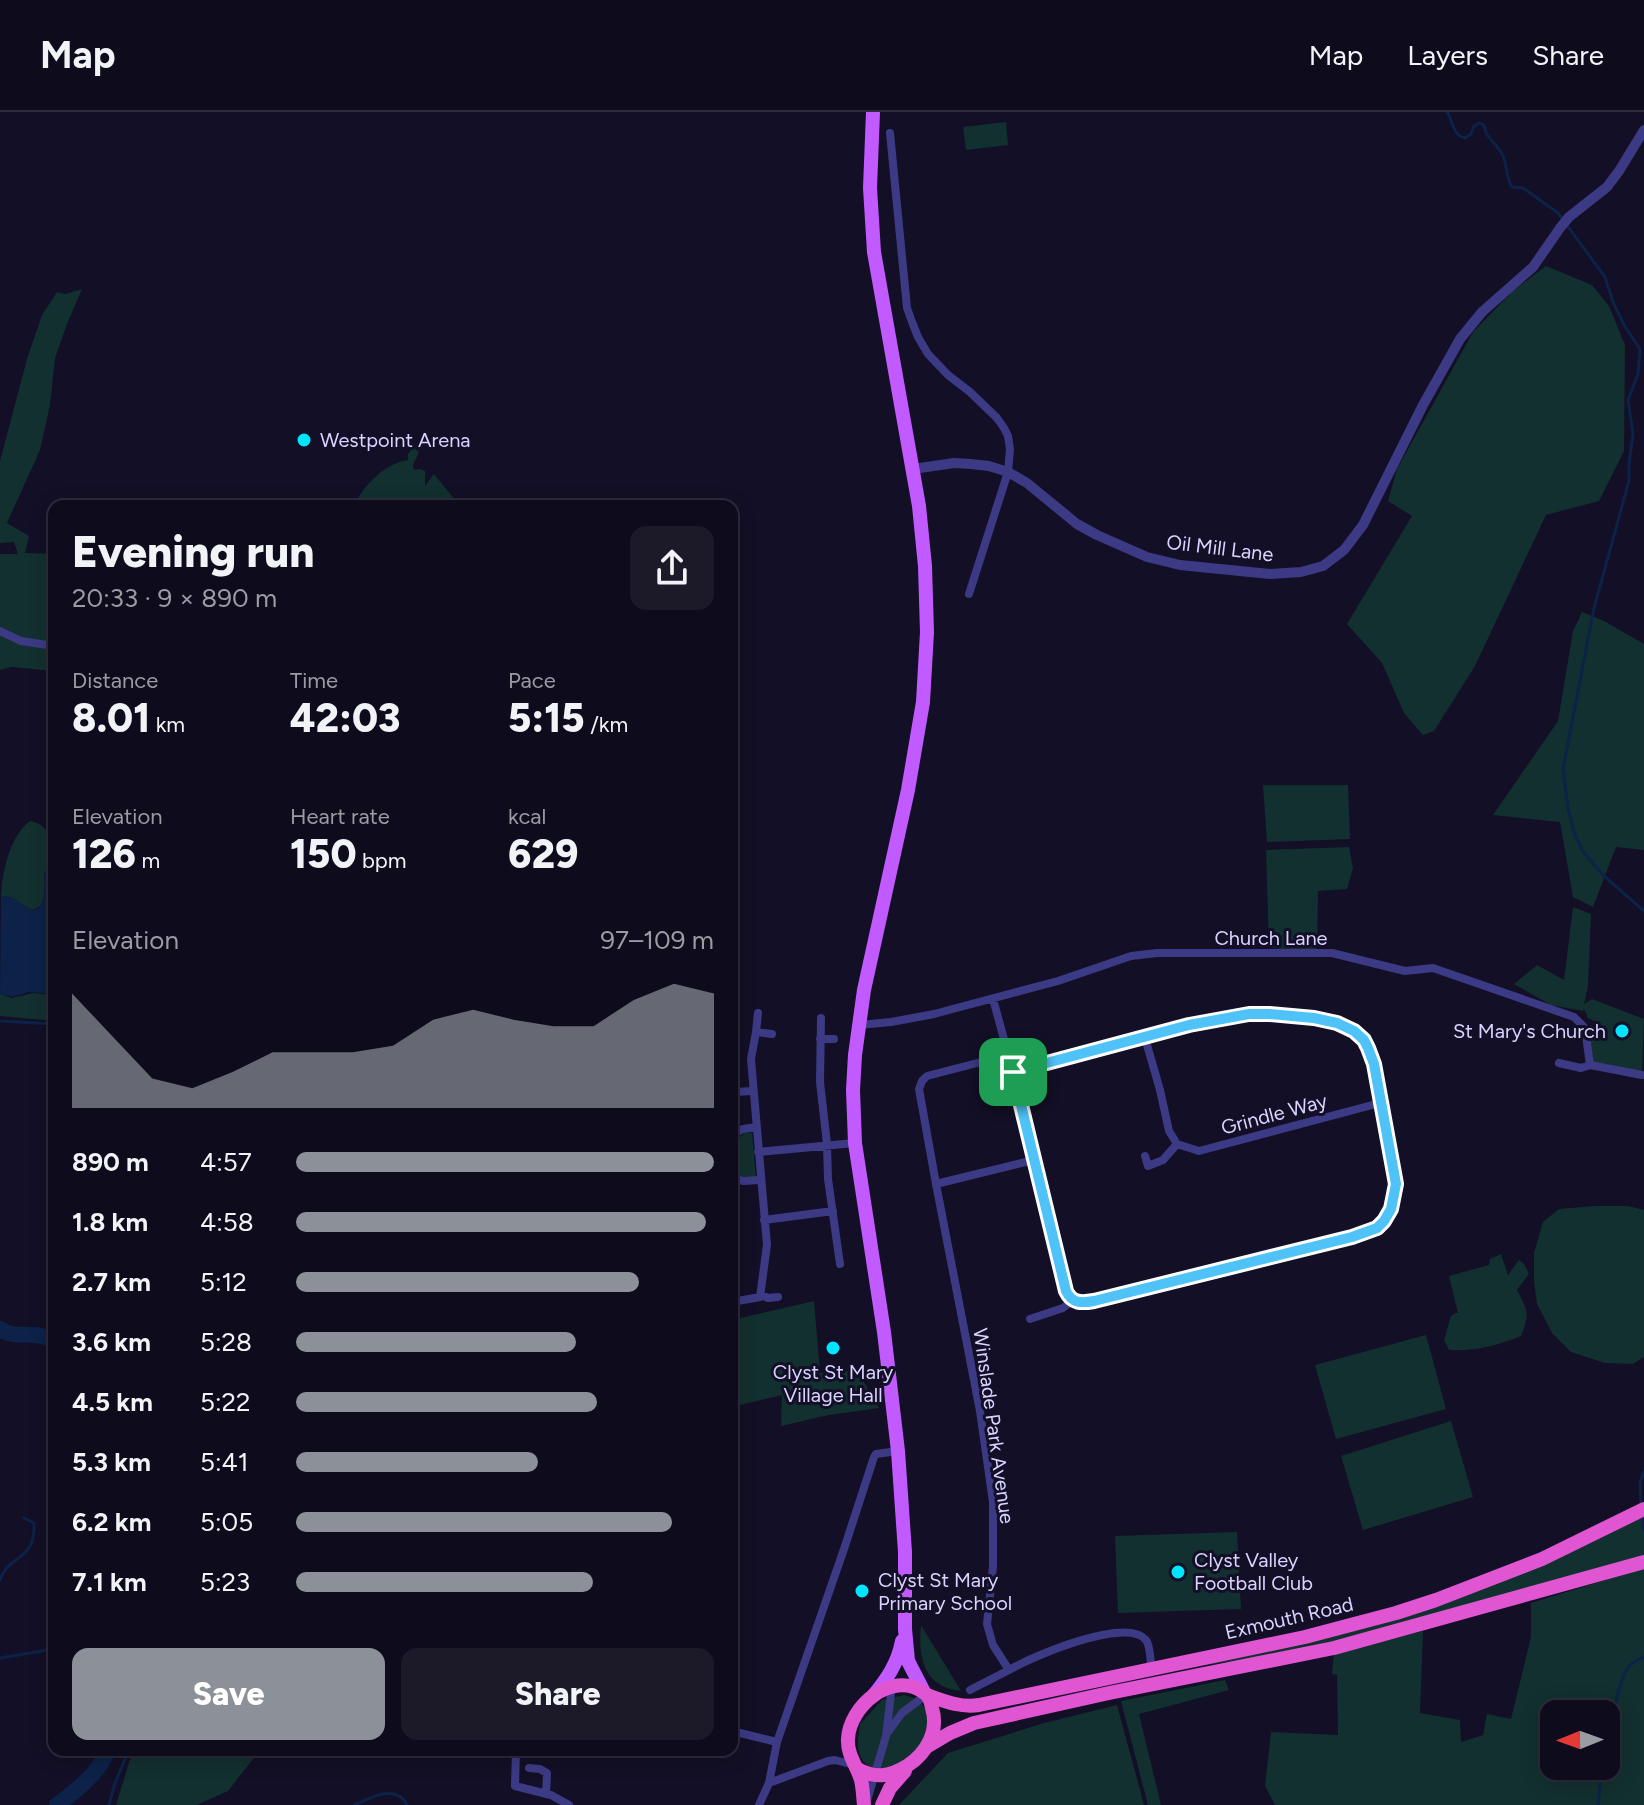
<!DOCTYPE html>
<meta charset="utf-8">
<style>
:root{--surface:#0e0b1c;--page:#1c1929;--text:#f1f3f6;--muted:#9b9ba3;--line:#2e2b3b;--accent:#8c9099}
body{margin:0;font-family:Figtree,sans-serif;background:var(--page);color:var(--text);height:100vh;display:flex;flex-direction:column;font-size:30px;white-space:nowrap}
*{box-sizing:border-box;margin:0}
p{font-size:26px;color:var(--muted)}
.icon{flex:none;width:44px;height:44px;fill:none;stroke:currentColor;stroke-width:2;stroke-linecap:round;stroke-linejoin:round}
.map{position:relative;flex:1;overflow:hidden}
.drawer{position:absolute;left:48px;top:388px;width:690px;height:1256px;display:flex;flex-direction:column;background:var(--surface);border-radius:16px;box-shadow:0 4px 20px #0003,0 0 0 2px var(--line)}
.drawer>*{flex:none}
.needle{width:52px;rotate:269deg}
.controls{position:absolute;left:1540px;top:1588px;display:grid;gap:16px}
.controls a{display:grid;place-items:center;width:80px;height:80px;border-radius:16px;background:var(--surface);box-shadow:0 4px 20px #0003,0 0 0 2px var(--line);font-size:40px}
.pin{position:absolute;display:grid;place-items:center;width:68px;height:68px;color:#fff;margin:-34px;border-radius:16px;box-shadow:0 4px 12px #0006}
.round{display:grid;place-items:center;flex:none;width:84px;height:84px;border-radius:16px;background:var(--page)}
.overview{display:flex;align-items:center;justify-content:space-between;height:136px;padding:0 24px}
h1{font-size:44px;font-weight:800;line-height:60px}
.metrics{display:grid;grid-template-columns:repeat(3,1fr);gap:12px;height:136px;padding:8px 24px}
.metrics div{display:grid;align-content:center}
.metrics b{font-size:40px;font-weight:800}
.metrics small{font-size:22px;font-weight:400}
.metrics p{font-size:22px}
.chart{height:224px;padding:16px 24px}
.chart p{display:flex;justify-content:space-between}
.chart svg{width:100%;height:144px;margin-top:8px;fill:var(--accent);opacity:.7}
.button{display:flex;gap:16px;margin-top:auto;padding:16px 24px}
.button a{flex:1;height:92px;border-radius:16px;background:var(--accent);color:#fff;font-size:32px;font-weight:800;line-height:92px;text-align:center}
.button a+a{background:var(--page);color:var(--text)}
ul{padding:0 24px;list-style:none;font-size:26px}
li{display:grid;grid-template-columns:128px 96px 1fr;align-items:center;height:60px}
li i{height:20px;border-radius:10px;background:var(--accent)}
header{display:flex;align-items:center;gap:48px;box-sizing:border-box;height:112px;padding:0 40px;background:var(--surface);border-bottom:2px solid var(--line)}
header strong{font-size:38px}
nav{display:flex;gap:44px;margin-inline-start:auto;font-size:28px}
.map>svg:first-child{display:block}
.green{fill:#12302f;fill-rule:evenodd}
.water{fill:#0c2248}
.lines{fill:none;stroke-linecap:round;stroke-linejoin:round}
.stream{stroke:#0c2248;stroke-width:3}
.river{stroke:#0c2248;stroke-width:16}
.minor{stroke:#3d3a85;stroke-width:8}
.tertiary{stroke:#3d3a85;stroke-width:10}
.primary{stroke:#c25bff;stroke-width:14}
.trunk{stroke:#e055d1;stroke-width:14}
.route-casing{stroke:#fff;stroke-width:16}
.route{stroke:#4fc3f7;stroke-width:10}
.poi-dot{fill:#00e5ff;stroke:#130f26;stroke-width:3}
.labels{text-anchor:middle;stroke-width:6;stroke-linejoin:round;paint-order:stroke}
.poi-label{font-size:20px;fill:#d9d4ff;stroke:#130f26;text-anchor:start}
.street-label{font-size:20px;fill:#d9d4ff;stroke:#130f26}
</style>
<header>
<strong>Map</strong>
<nav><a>Map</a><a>Layers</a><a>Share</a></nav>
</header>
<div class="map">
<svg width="1644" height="1693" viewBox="0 0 1644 1693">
<rect width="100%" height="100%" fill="#130f26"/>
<path class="green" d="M1006 10 1008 33 966 38 963 15Z
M1546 154 1592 173 1609 194 1625 233 1624 339 1599 389 1546 403 1475 554 1434 619 1423 623 1404 601 1382 551 1347 512 1412 404 1388 389 1397 357 1473 220 1513 179Z
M82 177 67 212 55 246 50 293 40 338 7 411 29 424 25 441 54 442V559L12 555 0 558V442H18L14 430 0 431V349L27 247 42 203 57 180 65 182Z
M413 335 419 340 413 353 414 358 420 357 425 359V374L434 362 460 394H353C364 374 384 351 408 348V342Z
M1582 500 1604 509 1644 532V738L1616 735 1593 795 1573 785 1560 710 1493 703 1558 609 1573 519Z
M1263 673H1348L1350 727 1267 730Z
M30 709C54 713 54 738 54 758L48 757 44 763C47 774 45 784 41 794L32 798C20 793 14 783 1 784 2 761 10 723 30 709Z
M1349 735 1353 756 1347 777 1318 779 1317 839 1269 836 1266 738Z
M1573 795 1591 802 1588 875 1584 892 1592 887 1644 907 1642 963 1591 952V923L1596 910 1588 906 1584 897 1583 899 1551 893 1514 872 1537 853 1564 868Z
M33 881 54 883V909L0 904V882L12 886Z
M746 1020 752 1021 756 1066 751 1067 732 1061V1032Z
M1595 1094H1628L1644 1098V1245L1633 1252 1605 1251 1571 1240 1552 1221 1537 1192 1534 1169V1141L1543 1110 1559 1097Z
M1501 1142 1508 1163 1519 1148 1524 1152 1529 1162 1517 1178C1528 1199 1530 1201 1521 1224 1496 1234 1477 1239 1449 1238L1444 1228 1451 1204 1456 1201H1458L1449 1164 1489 1153 1490 1147Z
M814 1189 820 1261 857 1258 879 1296 829 1303 781 1314 782 1283 732 1295V1208Z
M1426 1223 1446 1297 1336 1327 1315 1253Z
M1451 1309 1473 1385 1363 1418 1341 1344Z
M1644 1402V1446L1300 1540 1185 1556 1337 1522Z
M1237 1420 1241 1497 1118 1501 1115 1424Z
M1644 1456V1693H1275L1265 1674 1271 1620 1338 1623 1337 1563 1332 1562 1334 1540 1423 1519 1420 1601 1460 1608 1461 1630 1483 1623 1487 1602 1511 1607 1531 1525V1491ZM1554 1602H1606V1654H1554Z
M921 1513 961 1579C923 1575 918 1545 921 1513Z
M1225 1568 1229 1578 1139 1602 1161 1693H1148L1121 1589Z
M905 1583C909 1585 914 1585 917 1588 933 1597 928 1626 918 1638 905 1653 870 1669 860 1643 856 1634 859 1621 860 1612L882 1588Z
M1117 1593 1144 1693H899L948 1641 1044 1611Z
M129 1638H260L228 1679 197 1693H116L131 1644Z"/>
<path class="water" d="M48 757 54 758V882L28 880 13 885 0 882 1 784C14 783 20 793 31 798L41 795C46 782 44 773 44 760Z"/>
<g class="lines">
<path class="stream" d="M1447 0C1454 10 1452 23 1465 26L1471 22 1474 14 1479 11 1484 13C1485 25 1496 31 1502 42 1508 52 1505 65 1512 75L1523 76 1558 101 1605 165 1613 190 1624 213 1640 237 1638 262 1628 288 1633 322 1629 352V369L1594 496 1563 657 1568 696 1574 720 1582 738 1603 763 1644 799
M0 909 54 912
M52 1229 54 1224
M1641 1395 1640 1370 1644 1360
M1642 1402 1644 1418
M0 1468C8 1442 36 1450 34 1411L24 1406
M0 1546 54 1537
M1606 1637C1609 1621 1619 1566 1628 1556 1632 1550 1638 1548 1644 1545
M109 1693 115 1671 127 1643 125 1638
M354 1693C371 1686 396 1671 407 1693
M1598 1693 1602 1654"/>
<path class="river" d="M0 1217C18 1229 36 1216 54 1230
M54 1271V1281
M57 1693C76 1679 100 1660 108 1638"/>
<path class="minor" d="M890 21 907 196 912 210 918 225 928 242 948 263 970 280 997 306 1004 316 1008 324 1010 337 1008 360 969 482
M0 519 21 529 54 534
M993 887 1013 960 1066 1179C1072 1191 1082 1191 1094 1189L1352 1125 1377 1116 1384 1109 1391 1097 1396 1072 1374 952 1364 928 1346 914 1314 906 1269 902H1249L1189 913 1013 960
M758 901 756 920 772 922
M821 906 820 970 827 1032 828 1067 840 1152
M859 913 891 910 934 902 1058 869 1131 844 1157 841H1332L1405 859 1433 856 1574 905 1585 916 1590 953 1642 963
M1145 926 1160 978 1169 1019 1177 1032 1199 1039 1380 991
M820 927H834
M1008 943 927 964 922 969 919 977 936 1072 980 1299 993 1390V1454L987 1512 993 1533 1009 1558C1031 1545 1126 1504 1146 1528 1151 1535 1150 1550 1152 1559
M1559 951 1581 956 1590 953
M732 980 753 979
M732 1023 743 1017 756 1015
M758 1040 855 1031
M1145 1044 1148 1054 1163 1048 1177 1032
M732 1065 743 1069 760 1068
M936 1072 1034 1048
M764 1108 833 1099
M761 1183 768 1186 778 1185
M732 1190 760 1185 767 1133 751 947 756 920
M1030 1207 1063 1196 1073 1188
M970 1578 1009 1558
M732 1619 777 1630
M888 1620 902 1601 926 1583
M516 1638 515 1674 551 1683 569 1693
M529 1656 540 1657 547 1661 546 1682
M769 1671 828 1649 835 1648 854 1653
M866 1692 886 1624 892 1573
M759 1693 769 1671 777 1630 844 1437 874 1345 876 1342 898 1339"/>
<path class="tertiary" d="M913 357 954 351 971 352 989 354 1008 360 1027 371 1077 412 1097 423 1147 445 1180 453 1270 462 1301 460 1323 454 1344 438 1363 413 1423 293 1460 227 1482 200 1533 155 1560 116 1569 105 1607 75 1619 59 1644 18"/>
<path class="primary" d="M873 0 870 76 874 140 919 394 925 454 927 520 923 590 908 678 864 878 855 943 853 978 855 1031 884 1220 898 1339 905 1440V1517L908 1549 924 1580
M873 1584C887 1567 898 1551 902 1529"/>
<path class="trunk" d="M927 1583C944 1589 960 1596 979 1593L1305 1525 1396 1501 1436 1488 1542 1447 1644 1397
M928 1634 950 1621 974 1611 1109 1581 1334 1536 1644 1450
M856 1656C875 1667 889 1665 907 1654 927 1641 939 1619 932 1596 931 1590 929 1583 923 1580 891 1558 849 1595 848 1627 847 1643 857 1654 861 1668 863 1676 863 1685 864 1693
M882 1693 890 1676 905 1659"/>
</g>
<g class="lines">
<g class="route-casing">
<path id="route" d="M1249 902H1269L1314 906 1337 911 1354 919 1364 928 1368 936 1374 952 1396 1072 1391 1097 1384 1109 1377 1116 1352 1125 1094 1189C1082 1191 1072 1192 1066 1179L1013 960 1189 913Z"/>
</g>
<use href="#route" class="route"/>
</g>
<g class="poi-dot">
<circle cx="304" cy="328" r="8"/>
<circle cx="1622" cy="919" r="8"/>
<circle cx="833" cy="1236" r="8"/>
<circle cx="1178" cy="1460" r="8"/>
<circle cx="862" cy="1479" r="8"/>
</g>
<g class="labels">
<g class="poi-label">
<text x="320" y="335">Westpoint Arena</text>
<text x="1606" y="926" text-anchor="end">St Mary's Church</text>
<text x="833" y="1267" text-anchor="middle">Clyst St Mary<tspan x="833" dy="23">Village Hall</tspan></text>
<text x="1194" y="1455">Clyst Valley<tspan x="1194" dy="23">Football Club</tspan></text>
<text x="878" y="1475">Clyst St Mary<tspan x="878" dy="23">Primary School</tspan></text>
</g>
<g class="street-label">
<text transform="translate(1220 436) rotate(7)" y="7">Oil Mill Lane</text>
<text x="1271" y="833">Church Lane</text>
<text transform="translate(1274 1002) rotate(-15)" y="7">Grindle Way</text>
<text transform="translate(994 1314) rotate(82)" y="7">Winslade Park Avenue</text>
<text transform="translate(1289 1506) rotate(-13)" y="7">Exmouth Road</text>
</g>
</g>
</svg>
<div class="controls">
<a><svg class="needle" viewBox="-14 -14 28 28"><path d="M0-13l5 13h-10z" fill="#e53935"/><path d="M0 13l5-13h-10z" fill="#9b9ba3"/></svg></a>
</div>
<div class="pin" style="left:1013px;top:960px;background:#1e9e55"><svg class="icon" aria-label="arrive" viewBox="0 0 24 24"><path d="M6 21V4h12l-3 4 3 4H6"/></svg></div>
<section class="drawer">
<div class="overview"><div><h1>Evening run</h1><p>20:33 · 9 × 890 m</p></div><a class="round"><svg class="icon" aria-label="share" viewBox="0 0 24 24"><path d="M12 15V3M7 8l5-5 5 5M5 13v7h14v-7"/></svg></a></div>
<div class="metrics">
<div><p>Distance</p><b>8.01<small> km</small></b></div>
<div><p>Time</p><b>42:03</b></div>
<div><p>Pace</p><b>5:15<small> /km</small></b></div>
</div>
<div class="metrics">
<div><p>Elevation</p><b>126<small> m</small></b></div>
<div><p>Heart rate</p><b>150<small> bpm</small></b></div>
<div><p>kcal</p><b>629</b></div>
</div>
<div class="chart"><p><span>Elevation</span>97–109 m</p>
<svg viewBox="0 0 160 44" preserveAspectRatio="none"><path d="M0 44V9L10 22L20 35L30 38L40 33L50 27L60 27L70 27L80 25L90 17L100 14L110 17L120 19L130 19L140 11L150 6L160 9V44z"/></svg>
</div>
<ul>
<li><b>890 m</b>4:57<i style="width:100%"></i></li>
<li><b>1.8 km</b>4:58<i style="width:98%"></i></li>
<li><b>2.7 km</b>5:12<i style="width:82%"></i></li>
<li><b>3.6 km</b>5:28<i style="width:67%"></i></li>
<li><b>4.5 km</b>5:22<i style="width:72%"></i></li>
<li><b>5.3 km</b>5:41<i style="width:58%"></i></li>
<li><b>6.2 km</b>5:05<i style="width:90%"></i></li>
<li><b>7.1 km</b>5:23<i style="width:71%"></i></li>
</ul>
<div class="button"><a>Save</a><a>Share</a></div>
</section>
</div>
